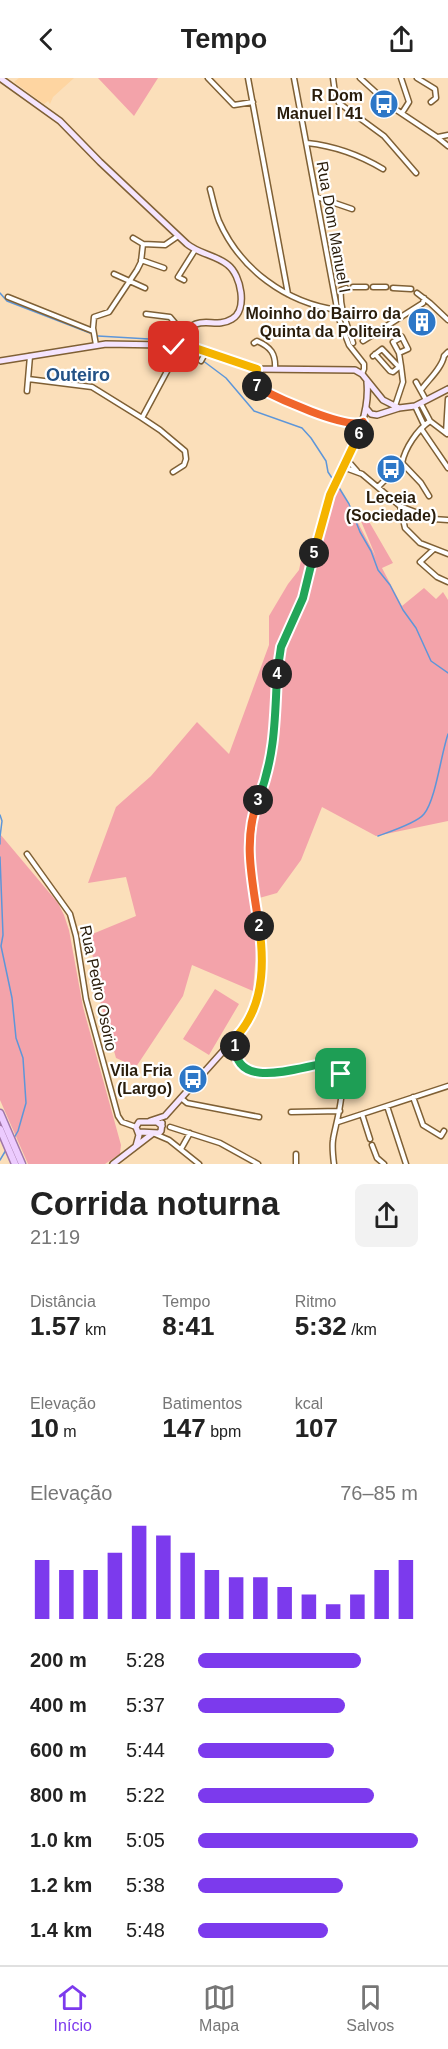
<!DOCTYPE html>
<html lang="pt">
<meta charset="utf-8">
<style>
:root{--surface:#fff;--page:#f2f2f2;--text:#222;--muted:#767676;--line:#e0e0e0;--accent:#7c3aed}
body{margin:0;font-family:Helvetica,sans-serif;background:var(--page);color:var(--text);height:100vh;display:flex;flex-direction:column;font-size:22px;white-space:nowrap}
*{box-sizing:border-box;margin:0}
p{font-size:20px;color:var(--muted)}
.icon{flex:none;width:33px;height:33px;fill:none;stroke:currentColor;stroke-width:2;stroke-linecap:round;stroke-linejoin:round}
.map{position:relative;height:1086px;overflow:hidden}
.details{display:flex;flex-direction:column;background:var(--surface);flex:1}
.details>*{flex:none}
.pin{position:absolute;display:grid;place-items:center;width:51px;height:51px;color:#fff;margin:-26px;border-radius:12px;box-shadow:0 3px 9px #0006}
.km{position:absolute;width:30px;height:30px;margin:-15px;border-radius:50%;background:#222;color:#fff;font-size:16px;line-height:30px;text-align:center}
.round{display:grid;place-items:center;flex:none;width:63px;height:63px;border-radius:9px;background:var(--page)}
.head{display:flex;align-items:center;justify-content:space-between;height:102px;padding:0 30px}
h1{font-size:33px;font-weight:700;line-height:45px}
.metrics{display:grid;grid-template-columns:repeat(3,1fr);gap:9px;height:102px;padding:6px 30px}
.metrics div{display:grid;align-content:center}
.metrics b{font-size:26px;font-weight:700}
.metrics small{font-size:16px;font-weight:400}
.metrics p{font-size:16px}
.chart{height:168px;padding:12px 30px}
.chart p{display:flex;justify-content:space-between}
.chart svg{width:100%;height:108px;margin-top:6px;stroke:var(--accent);stroke-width:6}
ul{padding:0 30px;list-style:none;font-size:20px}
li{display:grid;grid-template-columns:96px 72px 1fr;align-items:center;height:45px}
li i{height:15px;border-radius:8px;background:var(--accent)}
header{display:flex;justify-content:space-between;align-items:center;height:78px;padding:0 30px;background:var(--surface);font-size:27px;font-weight:700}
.menu{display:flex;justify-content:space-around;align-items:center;height:84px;border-top:2px solid var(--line);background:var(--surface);font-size:16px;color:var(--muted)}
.menu a{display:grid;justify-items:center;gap:3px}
.menu .active{color:var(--accent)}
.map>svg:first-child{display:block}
.built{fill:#fed5a1}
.green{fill:#f3a3aa}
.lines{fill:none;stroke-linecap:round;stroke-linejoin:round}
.stream{stroke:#5d96d9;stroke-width:1.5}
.street-casing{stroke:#7f6035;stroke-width:7}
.secondary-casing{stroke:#7f6035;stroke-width:8}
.primary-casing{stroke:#a077a8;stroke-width:9}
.street{stroke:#fff;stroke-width:4}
.secondary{stroke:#f5e5fe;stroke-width:5}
.primary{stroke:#eccbfe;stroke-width:6}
.split-1-casing{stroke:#fff;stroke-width:12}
.split-2-casing{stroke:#fff;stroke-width:12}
.split-3-casing{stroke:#fff;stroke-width:12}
.split-4-casing{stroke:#fff;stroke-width:12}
.split-5-casing{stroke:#fff;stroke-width:12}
.split-6-casing{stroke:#fff;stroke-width:12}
.split-7-casing{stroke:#fff;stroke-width:12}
.split-8-casing{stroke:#fff;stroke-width:12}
.split-1{stroke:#22a559;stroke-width:8}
.split-2{stroke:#f5b400;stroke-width:8}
.split-3{stroke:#f0652b;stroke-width:8}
.split-4{stroke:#22a559;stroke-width:8}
.split-5{stroke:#22a559;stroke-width:8}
.split-6{stroke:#f5b400;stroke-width:8}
.split-7{stroke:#f0652b;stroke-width:8}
.split-8{stroke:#f5b400;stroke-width:8}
.labels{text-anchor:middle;stroke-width:4.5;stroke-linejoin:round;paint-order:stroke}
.poi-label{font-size:16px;font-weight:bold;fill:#2a1d0b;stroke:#fff;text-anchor:end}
.street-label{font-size:16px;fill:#2a1d0b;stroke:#fff}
.neighbourhood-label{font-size:18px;font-weight:bold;fill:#245286;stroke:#fff}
</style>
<header><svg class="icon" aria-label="back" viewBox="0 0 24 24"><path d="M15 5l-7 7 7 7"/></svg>Tempo<svg class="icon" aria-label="share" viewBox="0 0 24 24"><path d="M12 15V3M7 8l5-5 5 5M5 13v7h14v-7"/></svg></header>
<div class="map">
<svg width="448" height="1086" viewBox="0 0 448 1086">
<rect width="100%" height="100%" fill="#fbdfba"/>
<path class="built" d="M19 0H74L53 19 50 26 48 23 44 26 14 4Z"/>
<path class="green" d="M98 0H158L134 38Z
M337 405 376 479 361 443 367 440 393 485 382 490 402 528 424 510 436 521 443 514 448 522V743L376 758 322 729 301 782 277 815 252 822 257 861 253 913 192 887 183 918 136 989 116 980 97 912 90 857 136 838 126 799 88 805 116 729 151 698 197 644 229 676 269 567V538L288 506 299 492 303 473 310 477Z
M0 756 58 825 64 837 69 852 83 929 121 1067 120 1076 105 1086H28L0 1022Z
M215 911 239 926 209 977 183 961Z"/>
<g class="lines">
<path class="stream" d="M0 215 7 223 90 255
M98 258 166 262
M194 276 226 300 254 333 302 350 311 360 326 383 328 394 332 400
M338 408 349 426 360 454 371 473 378 492 390 507 403 532 416 550 431 583 448 595
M0 737 2 743 0 759
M378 758C389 754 417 745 424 736 436 721 441 676 448 656
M0 760V766
M0 779 3 857 1 868 12 920 16 960 23 980 26 1025 18 1053 14 1060
M0 1082 6 1072"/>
<g class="street-casing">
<path id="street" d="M208 0 234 27 253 24
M248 0 288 216
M294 0 339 241 349 267 364 286V291L362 296
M333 0 335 15 339 25 384 58 416 95
M360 0 392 29 437 59 448 68
M401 0 409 24 402 35
M417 0 435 11 436 20 431 24
M438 59 448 57
M307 65C335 68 358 76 383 91
M210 111C213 122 215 133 219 143 240 191 286 225 338 232
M317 119 352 131
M133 160 143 166
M141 182 164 190
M114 196 145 210
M184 202 178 199 195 172
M353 209H366
M373 209H386
M346 210 341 212C339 230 348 248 353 265
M393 210 411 211
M417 215 430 225 448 242
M8 219 93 253
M146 236 170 239 186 258
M363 263 423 225 424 220
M254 265 257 263C271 269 276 276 275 291
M96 267 93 250 94 239 109 234 137 192 141 184 143 166 165 167 178 158
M399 275 408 271 402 259 393 264 399 275 401 288 400 289
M373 278 382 271 399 289 393 294 390 293 375 276
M201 283 206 274
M257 291 255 303 258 310C276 319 345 351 362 344
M28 301 92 309 142 340 160 352 185 373 186 381 184 387 173 394
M416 304 426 322
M421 312C428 302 442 290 444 278L448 274
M27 313 30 278
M395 328 403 304 401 288
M415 328 424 347
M142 340 173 282 175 273
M430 343 447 356
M422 352 448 390
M446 355 448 321
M348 379 350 385 357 393
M402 385C405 370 417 352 430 343L421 326
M402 385 421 405 429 418
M343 389 362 396 400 428 405 450 420 465 448 476
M378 409 402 385
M400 428 433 441 448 442
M434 471 420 484 437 499 448 504
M27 776 70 836 76 858 86 921 118 1038 122 1044 136 1049
M234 961 235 973 240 984
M223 973 254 994 265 996 324 985C357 984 335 1045 333 1062 332 1069 333 1078 334 1086
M413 1019 423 1047 441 1058 444 1053
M181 1020 187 1025 259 1039
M387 1028 406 1086
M291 1034 340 1033
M362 1036 370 1061
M338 1044 448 1008
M170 1049 220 1065 258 1086
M155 1056 169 1062 199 1086
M372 1067 377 1080 384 1086
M181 1071 190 1055
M296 1076V1086"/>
</g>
<g class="secondary-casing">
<path id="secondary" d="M0 0 60 43 100 84 187 166C199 176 216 177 228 187 241 197 248 232 232 241 212 253 200 231 178 262
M165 267 180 275 198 271
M0 283 106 266 163 267 182 262 198 271 257 291 355 292 362 296 383 322 399 330
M366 330 371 336 377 337 399 330 415 328 448 311
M150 1043 165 1038 242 952C288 891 239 814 251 748 256 721 269 697 273 669 278 637 272 602 281 570 286 552 297 537 303 520 314 487 317 452 330 419 344 381 371 346 367 304
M139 1054 159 1055 161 1053 162 1045
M136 1068 139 1057 136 1049 139 1044H157L162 1048
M113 1086 152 1056"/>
</g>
<g class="primary-casing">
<path id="primary" d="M0 1035 22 1086
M0 1051 15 1086"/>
</g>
<use href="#street" class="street"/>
<use href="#secondary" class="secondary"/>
<use href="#primary" class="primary"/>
</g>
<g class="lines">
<g class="split-1-casing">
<path id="split-1" d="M235 968C236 1015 303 987 329 985L336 990 341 996"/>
</g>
<g class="split-2-casing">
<path id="split-2" d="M235 968 234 961C264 931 265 887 259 848"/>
</g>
<g class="split-3-casing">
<path id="split-3" d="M258 722C242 763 253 805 259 848"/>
</g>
<g class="split-4-casing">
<path id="split-4" d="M258 722C275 679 275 642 277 596"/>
</g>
<g class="split-5-casing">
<path id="split-5" d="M277 596 281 569 303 520 314 475"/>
</g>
<g class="split-6-casing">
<path id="split-6" d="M314 475 330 417 359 356"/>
</g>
<g class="split-7-casing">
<path id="split-7" d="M257 308 258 310C276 319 346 352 363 344L359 356"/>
</g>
<g class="split-8-casing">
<path id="split-8" d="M174 269 180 275 198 271 257 291 255 303 257 308"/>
</g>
<use href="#split-1" class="split-1"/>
<use href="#split-2" class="split-2"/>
<use href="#split-3" class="split-3"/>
<use href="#split-4" class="split-4"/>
<use href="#split-5" class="split-5"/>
<use href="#split-6" class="split-6"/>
<use href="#split-7" class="split-7"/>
<use href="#split-8" class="split-8"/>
</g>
<defs>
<g id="bus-disc" transform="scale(1.5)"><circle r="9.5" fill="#2d77c7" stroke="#fff"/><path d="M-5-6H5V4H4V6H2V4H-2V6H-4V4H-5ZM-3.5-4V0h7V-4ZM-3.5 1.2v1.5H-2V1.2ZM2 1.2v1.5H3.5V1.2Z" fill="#fff"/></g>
<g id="building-disc" transform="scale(1.5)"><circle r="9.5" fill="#2d77c7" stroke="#fff"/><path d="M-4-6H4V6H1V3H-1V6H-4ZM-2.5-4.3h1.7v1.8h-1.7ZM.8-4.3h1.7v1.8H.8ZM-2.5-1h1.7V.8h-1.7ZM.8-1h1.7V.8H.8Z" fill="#fff"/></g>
</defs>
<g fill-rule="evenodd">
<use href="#bus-disc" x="384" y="26"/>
<use href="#building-disc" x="422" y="244"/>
<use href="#bus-disc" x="391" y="391"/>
<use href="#bus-disc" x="193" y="1001"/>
</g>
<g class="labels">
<g class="poi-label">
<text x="363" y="23">R Dom<tspan x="363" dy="18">Manuel I 41</tspan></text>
<text x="401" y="241">Moinho do Bairro da<tspan x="401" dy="18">Quinta da Politeira</tspan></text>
<text x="391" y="425" text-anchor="middle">Leceia<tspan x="391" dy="18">(Sociedade)</tspan></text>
<text x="172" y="998">Vila Fria<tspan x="172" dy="18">(Largo)</tspan></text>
</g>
<g class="street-label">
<text transform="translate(334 149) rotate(80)" y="6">Rua Dom Manuel I</text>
<text transform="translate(99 910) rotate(78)" y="6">Rua Pedro Osório</text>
</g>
<g class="neighbourhood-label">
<text x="78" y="303">Outeiro</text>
</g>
</g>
</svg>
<div class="pin" style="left:341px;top:996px;background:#1e9e55"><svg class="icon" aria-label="arrive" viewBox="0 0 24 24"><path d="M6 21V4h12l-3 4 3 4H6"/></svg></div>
<div class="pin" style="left:174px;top:269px;background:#d93025"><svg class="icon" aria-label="check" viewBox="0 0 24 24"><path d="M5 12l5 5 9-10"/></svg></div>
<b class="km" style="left:235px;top:968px">1</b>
<b class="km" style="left:259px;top:848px">2</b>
<b class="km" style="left:258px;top:722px">3</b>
<b class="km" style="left:277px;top:596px">4</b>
<b class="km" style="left:314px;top:475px">5</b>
<b class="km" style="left:359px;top:356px">6</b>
<b class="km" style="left:257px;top:308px">7</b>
</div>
<section class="details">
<div class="head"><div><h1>Corrida noturna</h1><p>21:19</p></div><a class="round"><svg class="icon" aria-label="share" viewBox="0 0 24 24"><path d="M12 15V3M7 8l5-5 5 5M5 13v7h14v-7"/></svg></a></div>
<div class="metrics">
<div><p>Distância</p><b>1.57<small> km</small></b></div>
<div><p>Tempo</p><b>8:41</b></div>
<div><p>Ritmo</p><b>5:32<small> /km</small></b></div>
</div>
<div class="metrics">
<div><p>Elevação</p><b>10<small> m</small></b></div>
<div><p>Batimentos</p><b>147<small> bpm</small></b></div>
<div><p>kcal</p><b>107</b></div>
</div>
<div class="chart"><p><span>Elevação</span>76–85 m</p>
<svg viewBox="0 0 160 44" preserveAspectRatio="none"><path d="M5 44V20M15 44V24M25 44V24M35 44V17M45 44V6M55 44V10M65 44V17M75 44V24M85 44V27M95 44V27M105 44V31M115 44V34M125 44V38M135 44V34M145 44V24M155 44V20"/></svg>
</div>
<ul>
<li><b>200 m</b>5:28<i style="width:74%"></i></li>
<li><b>400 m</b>5:37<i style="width:67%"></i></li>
<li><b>600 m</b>5:44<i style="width:62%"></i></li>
<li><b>800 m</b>5:22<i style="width:80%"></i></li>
<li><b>1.0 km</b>5:05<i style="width:100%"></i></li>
<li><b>1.2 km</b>5:38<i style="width:66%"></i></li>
<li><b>1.4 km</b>5:48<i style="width:59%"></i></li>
</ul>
</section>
<nav class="menu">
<a class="active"><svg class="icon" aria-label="home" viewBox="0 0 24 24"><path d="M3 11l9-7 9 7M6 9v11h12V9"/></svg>Início</a>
<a><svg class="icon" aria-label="map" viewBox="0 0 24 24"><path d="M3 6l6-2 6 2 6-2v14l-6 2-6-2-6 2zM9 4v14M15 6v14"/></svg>Mapa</a>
<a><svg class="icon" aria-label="saved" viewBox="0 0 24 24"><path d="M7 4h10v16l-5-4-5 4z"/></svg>Salvos</a>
</nav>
